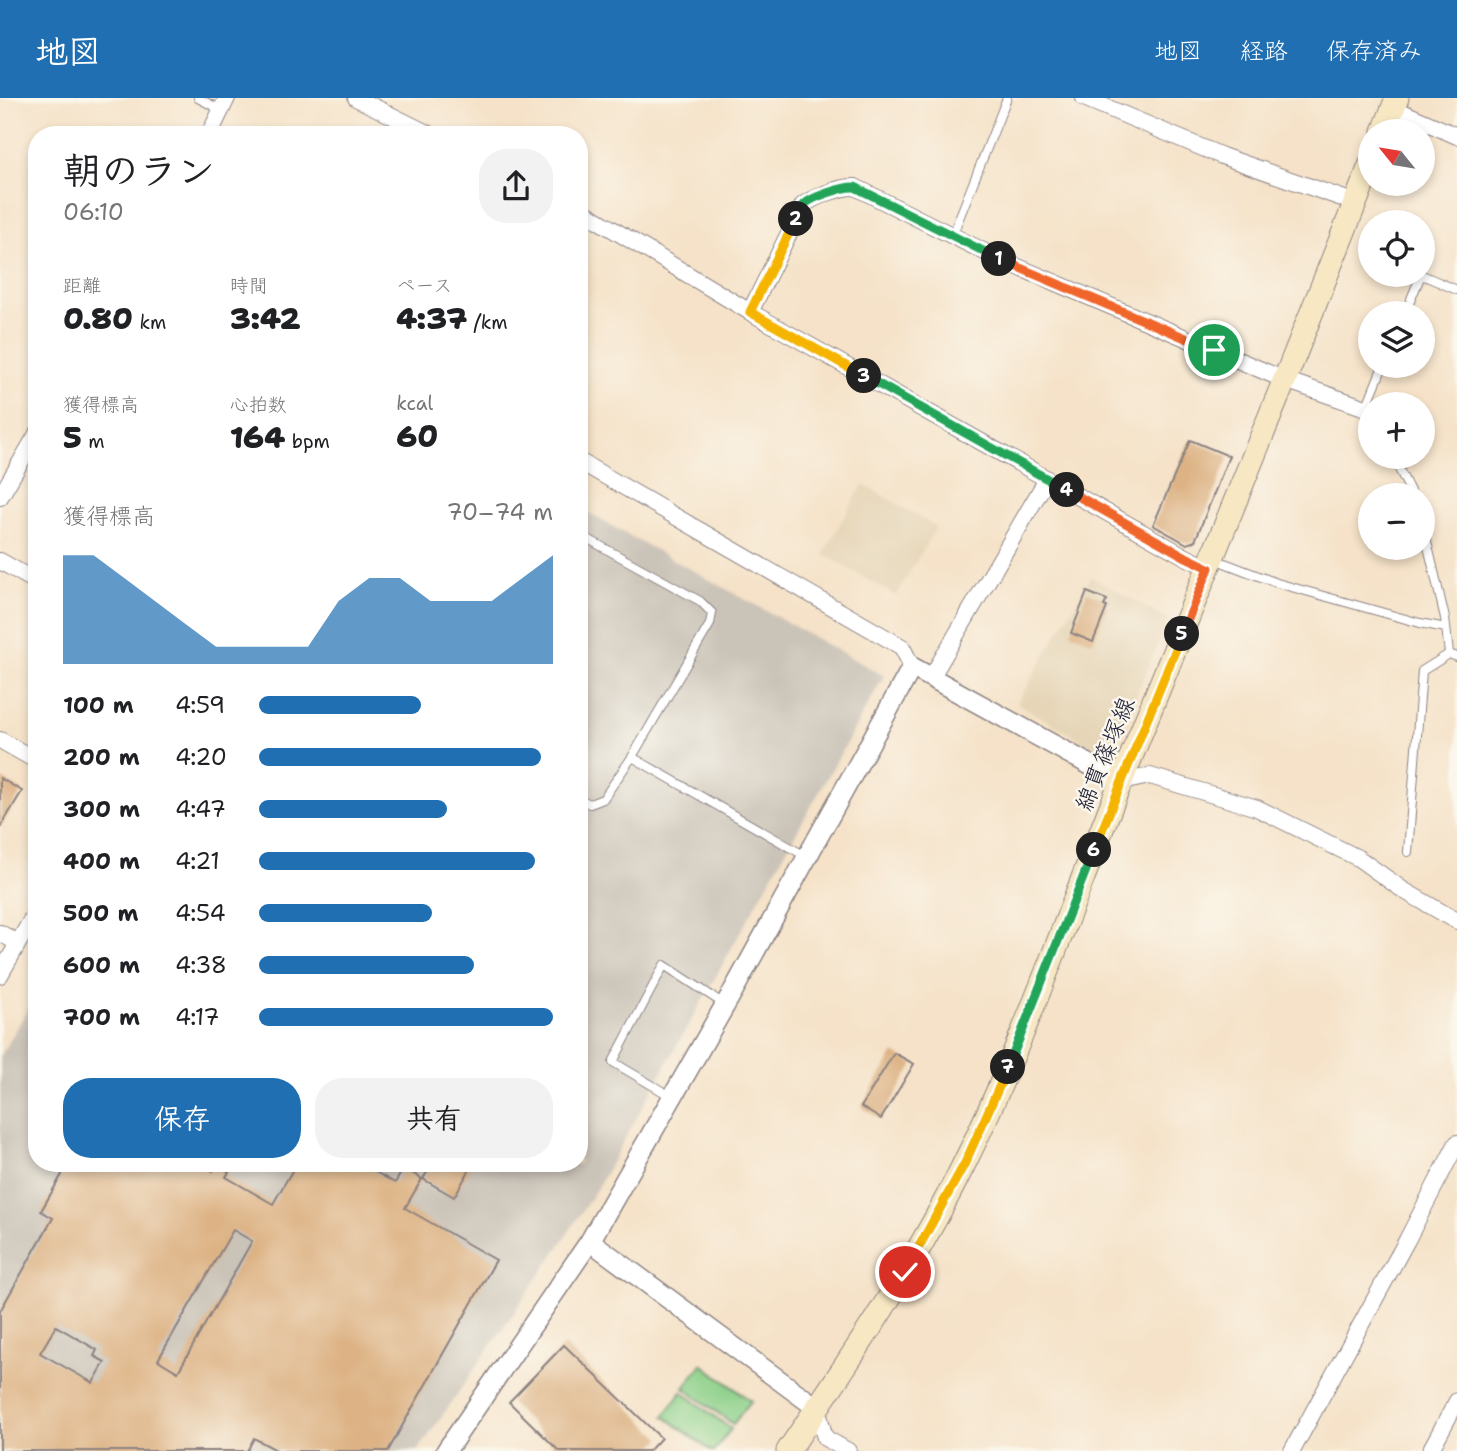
<!DOCTYPE html>
<html lang="ja">
<meta charset="utf-8">
<style>
:root{--surface:#fff;--page:#f2f2f2;--text:#202124;--muted:#757577;--accent:#1f6fb2}
body{margin:0;font-family:"Shantell Sans","Klee One",sans-serif;background:var(--page);color:var(--text);height:100vh;display:flex;flex-direction:column;font-size:26px;white-space:nowrap}
*{box-sizing:border-box;margin:0}
p{font-size:23px;color:var(--muted)}
.icon{flex:none;width:38px;height:38px;fill:none;stroke:currentColor;stroke-width:2;stroke-linecap:round;stroke-linejoin:round}
.map{position:relative;flex:1;overflow:hidden}
.details{position:absolute;left:28px;top:28px;width:560px;height:1046px;display:flex;flex-direction:column;background:var(--surface);border-radius:28px;box-shadow:0 4px 10px #0003}
.details>*{flex:none}
.needle{width:46px;rotate:300deg}
.fabs{position:absolute;left:1358px;top:21px;display:grid;gap:14px}
.fabs a{display:grid;place-items:center;width:77px;height:77px;border-radius:50%;background:var(--surface);box-shadow:0 4px 10px #0003;font-size:35px}
.pin{position:absolute;display:grid;place-items:center;width:60px;height:60px;color:#fff;margin:-30px;border:4px solid #fff;border-radius:50%;box-shadow:0 2px 7px #0007}
.km{position:absolute;width:35px;height:35px;margin:-18px;border-radius:50%;background:#222;color:#fff;font-size:19px;line-height:35px;text-align:center}
.round{display:grid;place-items:center;flex:none;width:74px;height:74px;border-radius:28px;background:var(--page)}
.headline{display:flex;align-items:center;justify-content:space-between;height:119px;padding:0 35px}
h1{font-size:38px;font-weight:800;line-height:52px}
.stats{display:grid;grid-template-columns:repeat(3,1fr);gap:10px;height:119px;padding:7px 35px}
.stats div{display:grid;align-content:center}
.stats b{font-size:30px;font-weight:800}
.stats small{font-size:19px;font-weight:400}
.stats p{font-size:19px}
.chart{height:196px;padding:14px 35px}
.chart p{display:flex;justify-content:space-between}
.chart svg{width:100%;height:126px;margin-top:7px;fill:var(--accent);opacity:.7}
.button{display:flex;gap:14px;margin-top:auto;padding:14px 35px}
.button a{flex:1;height:80px;border-radius:28px;background:var(--accent);color:#fff;font-size:28px;font-weight:800;line-height:80px;text-align:center}
.button a+a{background:var(--page);color:var(--text)}
ul{padding:0 35px;list-style:none;font-size:23px}
li{display:grid;grid-template-columns:112px 84px 1fr;align-items:center;height:52px}
li i{height:18px;border-radius:9px;background:var(--accent)}
header{display:flex;align-items:center;gap:42px;box-sizing:border-box;height:98px;padding:0 35px;background:var(--accent);color:#fff}
header strong{font-size:33px}
nav{display:flex;gap:38px;margin-inline-start:auto;font-size:24px}
.map>svg:first-child{display:block}
.built{fill:#e6d5b7}
.industrial{fill:#cac3b8}
.green{fill:#8dd089;stroke:#587962;stroke-width:2}
.building{fill:#ddb284;fill-rule:evenodd}
.lines{fill:none;stroke-linecap:round;stroke-linejoin:round}
.service-casing{stroke:#8c8282;stroke-width:10}
.minor-casing{stroke:#8c8282;stroke-width:18}
.tertiary-casing{stroke:#8c8282;stroke-width:22}
.secondary-casing{stroke:#8c8282;stroke-width:25}
.service{stroke:#fff;stroke-width:8}
.minor{stroke:#fff;stroke-width:16}
.tertiary{stroke:#fff;stroke-width:19}
.secondary{stroke:#f7e8c3;stroke-width:23}
.split-1-casing{stroke:#fff;stroke-width:14}
.split-2-casing{stroke:#fff;stroke-width:14}
.split-3-casing{stroke:#fff;stroke-width:14}
.split-4-casing{stroke:#fff;stroke-width:14}
.split-5-casing{stroke:#fff;stroke-width:14}
.split-6-casing{stroke:#fff;stroke-width:14}
.split-7-casing{stroke:#fff;stroke-width:14}
.split-8-casing{stroke:#fff;stroke-width:14}
.split-1{stroke:#f0652b;stroke-width:9}
.split-2{stroke:#22a559;stroke-width:9}
.split-3{stroke:#f5b400;stroke-width:9}
.split-4{stroke:#22a559;stroke-width:9}
.split-5{stroke:#f0652b;stroke-width:9}
.split-6{stroke:#f5b400;stroke-width:9}
.split-7{stroke:#22a559;stroke-width:9}
.split-8{stroke:#f5b400;stroke-width:9}
.labels{text-anchor:middle;stroke-width:5;stroke-linejoin:round;paint-order:stroke}
.street-label{font-size:24px;fill:#22223b;stroke:#fbf7ec}
</style>
<header>
<strong>地図</strong>
<nav><a>地図</a><a>経路</a><a>保存済み</a></nav>
</header>
<div class="map">
<svg width="1457" height="1353" viewBox="0 0 1457 1353">
<rect width="100%" height="100%" fill="#fbf7ec"/>
<filter id="ink" filterUnits="userSpaceOnUse"><feTurbulence type="fractalNoise" baseFrequency=".0143" numOctaves="2"/><feDisplacementMap in="SourceGraphic" scale="14" xChannelSelector="R" yChannelSelector="G"/><feConvolveMatrix kernelMatrix="1 2 1 2 8 2 1 2 1" color-interpolation-filters="sRGB"/></filter>
<filter id="wash" filterUnits="userSpaceOnUse"><feTurbulence type="fractalNoise" baseFrequency=".00686" numOctaves="4" result="noise"/><feDisplacementMap in="SourceGraphic" scale="28" xChannelSelector="R" yChannelSelector="G"/><feGaussianBlur stdDeviation="1.57" result="paint"/><feColorMatrix in="noise" values="0 0 0 0 0 0 0 0 0 0 0 0 0 0 0 0 0 1.4 0 .05"/><feComposite in="paint" operator="in"/></filter>
<g filter="url(#wash)">
<rect width="100%" height="100%" fill="#f5e2c8"/>
<path class="built" d="M863 386 936 429 896 498 823 456Z
M1091 479 1168 521 1119 639 1094 650 1017 605Z"/>
<path class="industrial" d="M579 410 884 578 597 1090 559 1149 418 1353H0V959L37 895V1066H579Z"/>
<path class="green" d="M702 1266 751 1303 733 1326 684 1290Z
M682 1294 731 1331 714 1353H711L664 1318Z"/>
<g id="blocks">
<path class="building" d="M1190 342 1229 358 1195 443 1187 446 1153 427Z
M1087 494 1107 502 1104 508 1107 509 1093 544 1071 535Z
M0 680 22 693 0 730Z
M894 955 914 966 881 1021 861 1009Z
M68 1066H201L213 1073 217 1067 229 1074 226 1079 273 1106 296 1066H361L395 1085 404 1070 422 1081 405 1110 496 1162 388 1353H278L254 1340 247 1353H0V1213L53 1120 41 1113ZM233 1132 252 1143 178 1274 158 1262ZM56 1228 97 1252 94 1258 105 1264 93 1285 40 1255Z
M432 1066H473L454 1099 423 1081Z
M564 1247 661 1340 649 1353H559L509 1304Z"/>
</g>
</g>
<g filter="url(#ink)">
<use href="#blocks" fill-opacity="0" stroke="#8c8282" stroke-width="2"/>
<g class="lines">
<g class="service-casing">
<path id="service" d="M198 0 221 12
M952 138 1007 0
M1422 177 1457 192
M1405 215 1421 177
M1370 317 1366 310 1383 268
M1393 359 1412 397
M1423 427 1445 520 1449 556
M579 436 700 503 712 515 710 526 632 659 603 701 590 706 579 701
M1214 461 1277 485 1420 525 1446 530
M632 659 807 759
M1408 754 1422 573 1449 556 1457 559
M672 999 613 964 664 867 724 906"/>
</g>
<g class="minor-casing">
<path id="minor" d="M356 0 431 37
M1084 0 1222 58 1356 105
M1393 10 1457 38
M209 37 227 0
M579 111 750 214 1186 459 1209 470
M750 214 803 107C814 99 841 88 855 89L997 160 1285 282 1366 310
M579 363 902 549 912 569
M0 399 37 336
M0 463 37 484
M931 580 1047 381
M0 642 37 663
M1121 684 1150 678 1257 710 1358 760 1403 792 1457 823
M0 835 18 845
M0 877 37 812
M817 1310 825 1340 848 1353
M1292 1353 1407 1142 1457 1045
M1430 1353 1457 1303"/>
</g>
<g class="tertiary-casing">
<path id="tertiary" d="M590 1143 817 1310
M446 1353 590 1143 732 895 912 569 1121 684"/>
</g>
<g class="secondary-casing">
<path id="secondary" d="M1384 33 1397 0
M788 1353C852 1259 916 1165 966 1062 1026 939 1070 808 1122 681 1206 477 1289 273 1370 68"/>
</g>
<use href="#service" class="service"/>
<use href="#minor" class="minor"/>
<use href="#tertiary" class="tertiary"/>
<use href="#secondary" class="secondary"/>
</g>
</g>
<g class="lines" filter="url(#ink)">
<g class="split-1-casing">
<path id="split-1" d="M999 161 1214 252"/>
</g>
<g class="split-2-casing">
<path id="split-2" d="M796 121C799 116 801 110 805 106 812 99 845 88 855 89L999 161"/>
</g>
<g class="split-3-casing">
<path id="split-3" d="M796 121 750 214 864 278"/>
</g>
<g class="split-4-casing">
<path id="split-4" d="M864 278 1067 392"/>
</g>
<g class="split-5-casing">
<path id="split-5" d="M1067 392 1186 459 1209 470 1182 536"/>
</g>
<g class="split-6-casing">
<path id="split-6" d="M1094 752 1182 536"/>
</g>
<g class="split-7-casing">
<path id="split-7" d="M1008 969 1094 752"/>
</g>
<g class="split-8-casing">
<path id="split-8" d="M905 1174 965 1065 1008 969"/>
</g>
<use href="#split-1" class="split-1"/>
<use href="#split-2" class="split-2"/>
<use href="#split-3" class="split-3"/>
<use href="#split-4" class="split-4"/>
<use href="#split-5" class="split-5"/>
<use href="#split-6" class="split-6"/>
<use href="#split-7" class="split-7"/>
<use href="#split-8" class="split-8"/>
</g>
<g class="labels">
<g class="street-label">
<text transform="translate(1105 656) rotate(-68)" y="8">綿貫篠塚線</text>
</g>
</g>
</svg>
<div class="fabs">
<a><svg class="needle" viewBox="-14 -14 28 28"><path d="M0-13l5 13h-10z" fill="#e53935"/><path d="M0 13l5-13h-10z" fill="#757577"/></svg></a>
<a><svg class="icon" aria-label="locate" viewBox="0 0 24 24"><circle cx="12" cy="12" r="6"/><path d="M12 2v4M12 18v4M2 12h4M18 12h4"/></svg></a>
<a><svg class="icon" aria-label="layers" viewBox="0 0 24 24"><path d="M12 4l9 5-9 5-9-5zM3 14l9 5 9-5"/></svg></a>
<a>+</a>
<a>−</a>
</div>
<div class="pin" style="left:1214px;top:252px;background:#1e9e55"><svg class="icon" aria-label="arrive" viewBox="0 0 24 24"><path d="M6 21V4h12l-3 4 3 4H6"/></svg></div>
<div class="pin" style="left:905px;top:1174px;background:#d93025"><svg class="icon" aria-label="check" viewBox="0 0 24 24"><path d="M5 12l5 5 9-10"/></svg></div>
<b class="km" style="left:999px;top:161px">1</b>
<b class="km" style="left:796px;top:121px">2</b>
<b class="km" style="left:864px;top:278px">3</b>
<b class="km" style="left:1067px;top:392px">4</b>
<b class="km" style="left:1182px;top:536px">5</b>
<b class="km" style="left:1094px;top:752px">6</b>
<b class="km" style="left:1008px;top:969px">7</b>
<section class="details">
<div class="headline"><div><h1>朝のラン</h1><p>06:10</p></div><a class="round"><svg class="icon" aria-label="share" viewBox="0 0 24 24"><path d="M12 15V3M7 8l5-5 5 5M5 13v7h14v-7"/></svg></a></div>
<div class="stats">
<div><p>距離</p><b>0.80<small> km</small></b></div>
<div><p>時間</p><b>3:42</b></div>
<div><p>ペース</p><b>4:37<small> /km</small></b></div>
</div>
<div class="stats">
<div><p>獲得標高</p><b>5<small> m</small></b></div>
<div><p>心拍数</p><b>164<small> bpm</small></b></div>
<div><p>kcal</p><b>60</b></div>
</div>
<div class="chart"><p><span>獲得標高</span>70–74 m</p>
<svg viewBox="0 0 160 44" preserveAspectRatio="none"><path d="M0 44V6L10 6L20 14L30 22L40 30L50 38L60 38L70 38L80 38L90 22L100 14L110 14L120 22L130 22L140 22L150 14L160 6V44z"/></svg>
</div>
<ul>
<li><b>100 m</b>4:59<i style="width:55%"></i></li>
<li><b>200 m</b>4:20<i style="width:96%"></i></li>
<li><b>300 m</b>4:47<i style="width:64%"></i></li>
<li><b>400 m</b>4:21<i style="width:94%"></i></li>
<li><b>500 m</b>4:54<i style="width:59%"></i></li>
<li><b>600 m</b>4:38<i style="width:73%"></i></li>
<li><b>700 m</b>4:17<i style="width:100%"></i></li>
</ul>
<div class="button"><a>保存</a><a>共有</a></div>
</section>
</div>
